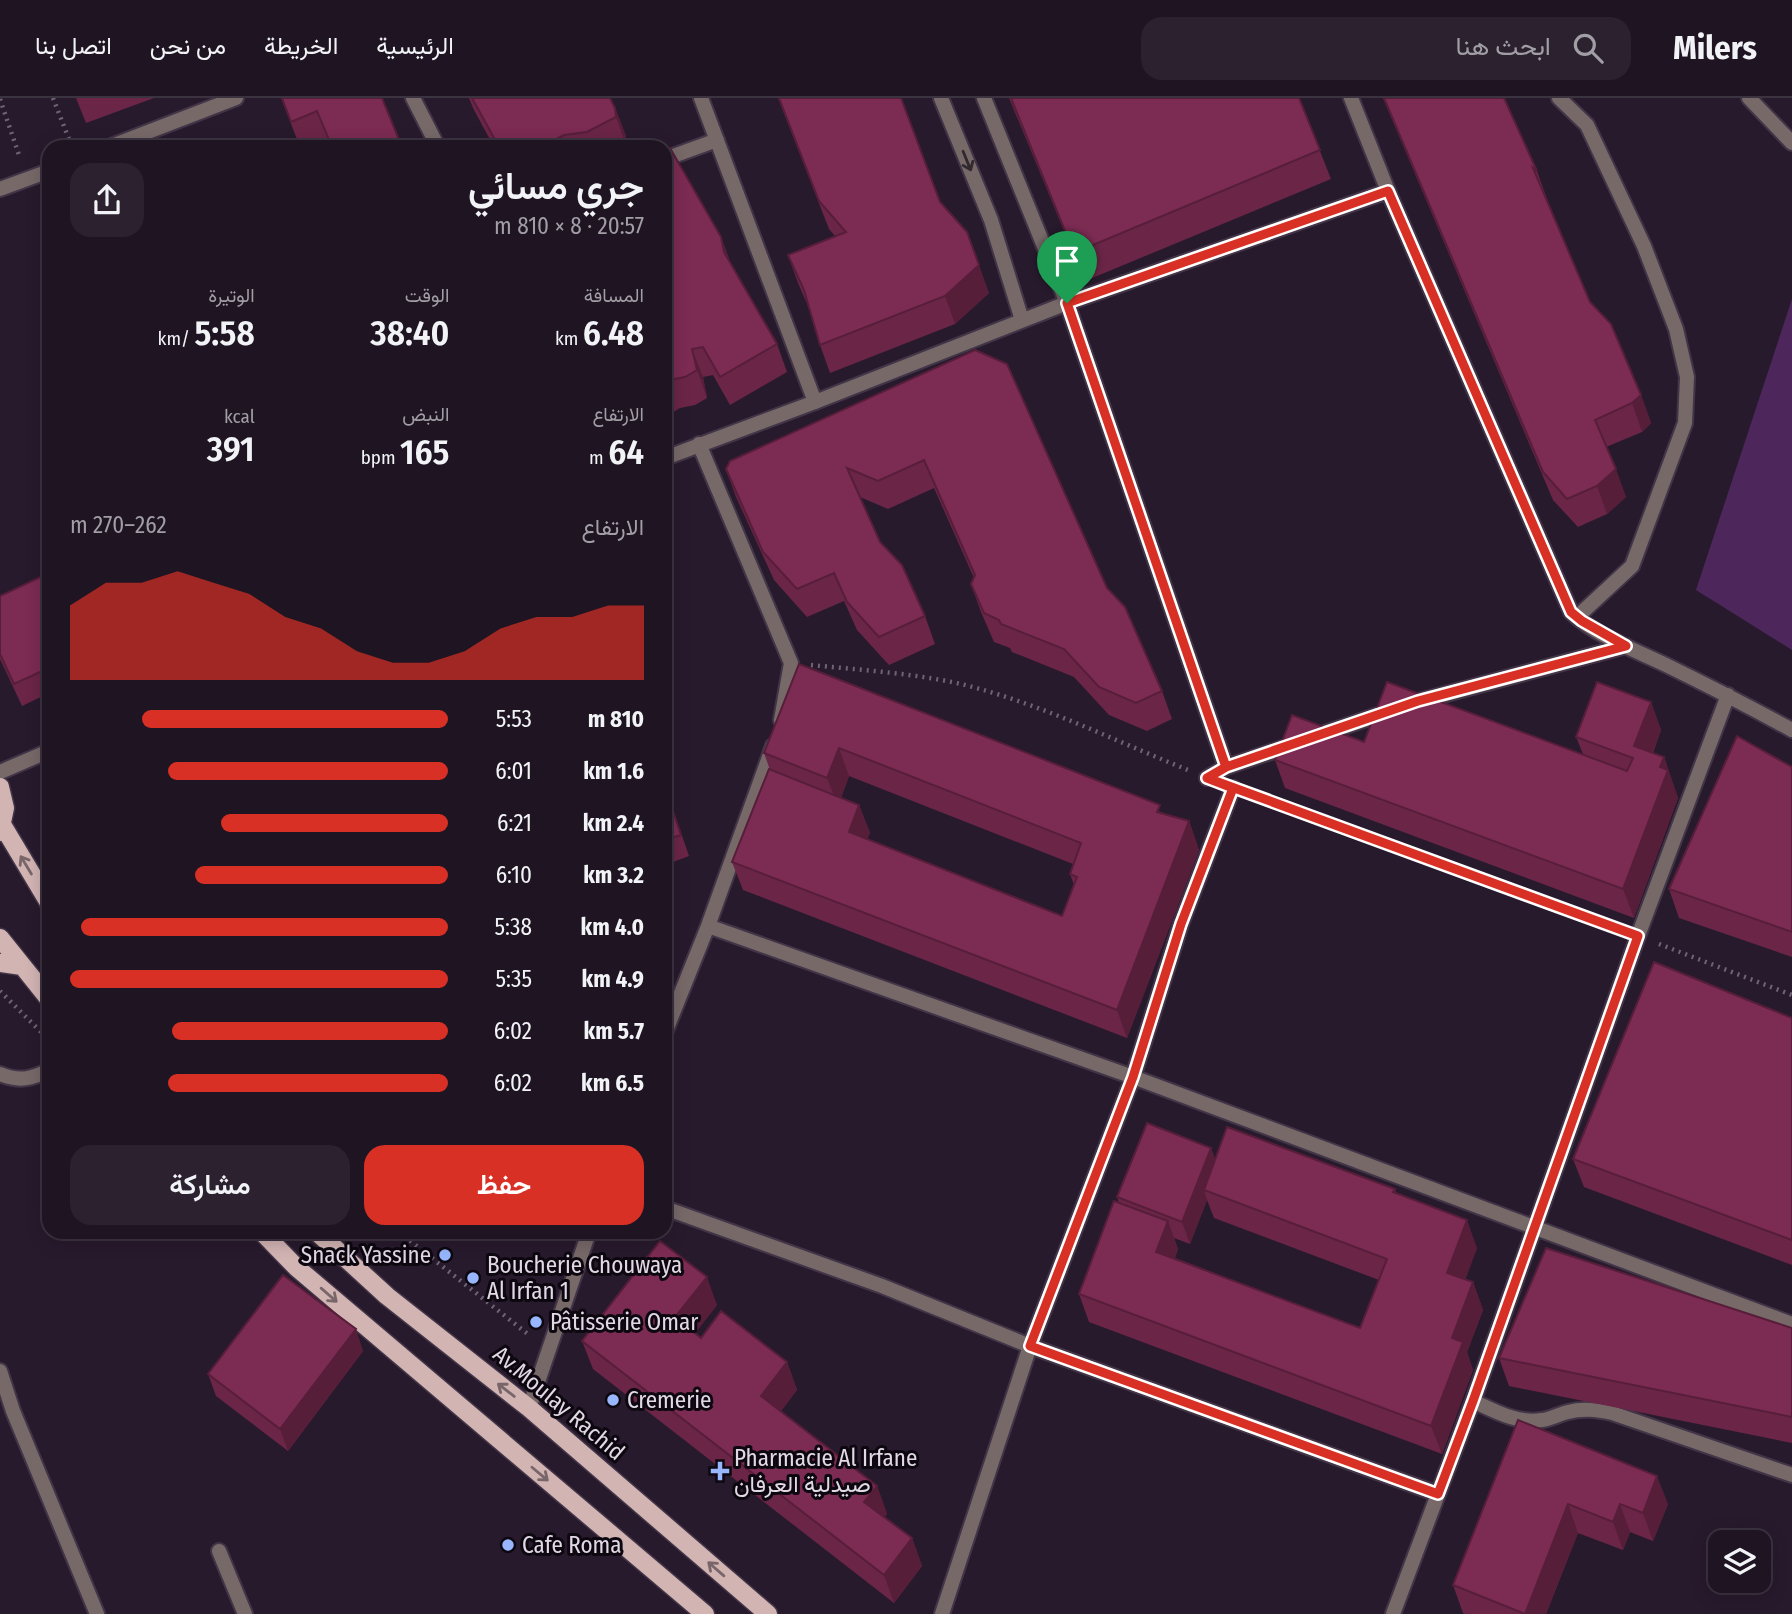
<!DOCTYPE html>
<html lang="ar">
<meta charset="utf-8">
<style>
:root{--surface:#1e1422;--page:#2b212f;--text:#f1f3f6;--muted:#a19ea5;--line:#3c3340;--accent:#d93025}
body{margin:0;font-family:"Fira Sans Condensed",Vazirmatn,sans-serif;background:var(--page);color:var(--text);direction:rtl;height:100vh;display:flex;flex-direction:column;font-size:26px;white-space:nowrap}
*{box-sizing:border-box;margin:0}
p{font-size:23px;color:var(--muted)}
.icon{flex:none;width:38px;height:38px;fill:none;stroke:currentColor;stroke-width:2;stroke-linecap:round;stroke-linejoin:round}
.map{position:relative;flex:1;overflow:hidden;direction:ltr}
.details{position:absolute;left:42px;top:42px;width:630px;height:1099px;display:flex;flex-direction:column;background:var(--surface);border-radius:21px;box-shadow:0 4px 18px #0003,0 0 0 2px var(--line);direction:rtl}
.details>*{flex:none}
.fabs{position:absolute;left:1708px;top:1432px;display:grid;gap:14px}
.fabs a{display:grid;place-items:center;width:63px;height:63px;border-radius:14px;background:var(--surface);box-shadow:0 4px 18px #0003,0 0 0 2px var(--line);font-size:35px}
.pin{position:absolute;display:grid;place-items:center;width:60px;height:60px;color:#fff;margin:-72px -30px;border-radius:50% 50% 50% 0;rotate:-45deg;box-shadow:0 0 7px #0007}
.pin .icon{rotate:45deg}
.round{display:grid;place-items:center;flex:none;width:74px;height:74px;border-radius:21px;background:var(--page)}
.overview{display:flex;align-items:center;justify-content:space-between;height:119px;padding:0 28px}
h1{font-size:38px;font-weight:600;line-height:52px}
.stats{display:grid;grid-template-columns:repeat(3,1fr);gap:10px;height:119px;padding:7px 28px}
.stats div{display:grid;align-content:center}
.stats b{font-size:35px;font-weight:600}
.stats small{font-size:19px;font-weight:400}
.stats p{font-size:19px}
.chart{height:196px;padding:14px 28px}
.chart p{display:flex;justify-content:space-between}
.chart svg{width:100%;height:126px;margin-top:7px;fill:var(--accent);opacity:.7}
.action{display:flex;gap:14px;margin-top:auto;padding:14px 28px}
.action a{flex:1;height:80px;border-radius:21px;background:var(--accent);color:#fff;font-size:28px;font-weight:600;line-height:80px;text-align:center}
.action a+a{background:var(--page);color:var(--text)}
ul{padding:0 28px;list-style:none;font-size:23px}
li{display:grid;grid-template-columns:112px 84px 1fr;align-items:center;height:52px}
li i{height:18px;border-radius:9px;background:var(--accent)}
header{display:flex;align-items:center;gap:42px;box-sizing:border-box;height:98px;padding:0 35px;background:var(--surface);border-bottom:2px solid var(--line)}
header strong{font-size:33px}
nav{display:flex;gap:38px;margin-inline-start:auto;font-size:24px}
.search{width:490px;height:63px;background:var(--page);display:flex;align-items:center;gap:18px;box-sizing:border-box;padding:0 24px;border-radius:21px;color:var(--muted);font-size:26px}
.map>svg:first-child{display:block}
.green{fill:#4d275c}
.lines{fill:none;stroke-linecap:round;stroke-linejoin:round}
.service-casing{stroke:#423547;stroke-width:18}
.pedestrian-casing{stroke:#423547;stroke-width:18}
.minor-casing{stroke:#423547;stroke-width:18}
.primary-casing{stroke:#423547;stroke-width:21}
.path{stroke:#6f6374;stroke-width:4.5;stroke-dasharray:2 5;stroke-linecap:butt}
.service{stroke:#786969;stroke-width:14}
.pedestrian{stroke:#786969;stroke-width:14}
.minor{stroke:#786969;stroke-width:14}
.primary{stroke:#d2b4b3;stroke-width:18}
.wall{fill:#6b2547;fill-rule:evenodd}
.shaded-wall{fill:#571e3a}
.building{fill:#7c2b53;stroke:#571e3a;stroke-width:2}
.oneway{stroke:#32292f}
.oneway2{stroke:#79666a}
.route-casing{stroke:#fff;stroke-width:14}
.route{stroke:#d93025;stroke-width:9}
.poi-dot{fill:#97b6fd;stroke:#0d0710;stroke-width:2.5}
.labels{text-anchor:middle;stroke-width:6;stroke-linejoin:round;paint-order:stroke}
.poi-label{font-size:23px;fill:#e2d9e6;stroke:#0d0710;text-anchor:start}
.street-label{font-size:23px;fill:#e2d9e6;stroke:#0d0710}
</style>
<header>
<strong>Milers</strong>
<div class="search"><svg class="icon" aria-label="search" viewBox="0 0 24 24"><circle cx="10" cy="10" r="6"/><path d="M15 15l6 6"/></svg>ابحث هنا</div>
<nav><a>الرئيسية</a><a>الخريطة</a><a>من نحن</a><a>اتصل بنا</a></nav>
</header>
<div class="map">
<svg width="1792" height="1516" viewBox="0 0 1792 1516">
<rect width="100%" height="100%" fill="#281a2d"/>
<path class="green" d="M1792 201V552L1696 492Z"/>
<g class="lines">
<g class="service-casing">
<path id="service" d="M701 0 815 304
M1559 0 1587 27 1644 148 1676 231 1687 279 1685 325 1632 468 1577 519
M1749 0 1792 45
M665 61 717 42
M0 976C19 984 32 981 49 972"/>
</g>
<g class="pedestrian-casing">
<path id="pedestrian" d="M413 0 438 49
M1067 205 1226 669"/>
</g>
<g class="minor-casing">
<path id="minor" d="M941 0 991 122 1022 222
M984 0 1067 205
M1351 0 1388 93 1571 514C1596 538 1635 552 1666 567 1709 588 1750 609 1792 632
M109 49 236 0
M0 91 49 73
M699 346 791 565 781 622
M665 360 815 304 1067 205 1388 93
M1412 605 1626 548
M1316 638 1390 613
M0 674 49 653
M1207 680 1226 669 1297 645
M708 828 1133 979 1792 1226
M665 935 708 828 773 648
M665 1110 882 1188 1030 1248 1438 1396
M0 1273 13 1313 97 1516
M1473 1303C1495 1313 1517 1326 1542 1322 1551 1321 1559 1316 1568 1314 1583 1310 1597 1312 1612 1315L1792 1377
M529 1310 589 1134
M219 1453 245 1516
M942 1516 1030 1248 1133 979 1181 826 1233 690
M1393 1516 1473 1303 1638 838 1728 597"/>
</g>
<g class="primary-casing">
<path id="primary" d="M0 689 5 710 0 734
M3 728 49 805
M0 840 49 901
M0 865 22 868
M262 1134 297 1170 705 1516
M317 1134 387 1198 529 1310 768 1516"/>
</g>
<path class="path" d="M53 0 72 49
M0 1 20 60
M811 567C861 572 912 575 961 586 1039 605 1113 642 1188 672
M1255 698 1618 831
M1659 846 1792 897
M0 893 49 942
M399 1134 529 1237"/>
<use href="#service" class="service"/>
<use href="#pedestrian" class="pedestrian"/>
<use href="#minor" class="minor"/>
<use href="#primary" class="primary"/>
</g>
<path class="wall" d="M76 0H154L86 25Z
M281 0H382L402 49H331L327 41 308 49H300Z
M469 0H610L615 10 626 38V47L623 49H494L473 10Z
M778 0H901L940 104 989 195 955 226 830 275 820 247 808 208 798 185 788 157 836 139 829 131Z
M1009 0H1299L1331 81 1085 183Z
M1383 0H1504L1537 73 1547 101 1590 204 1641 297 1651 325 1642 334 1606 349 1626 399 1607 416 1578 429 1553 402Z
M665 51 721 139 731 166 777 246 787 274 730 307 713 277 703 279 707 300 695 307 680 310 665 319Z
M975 252 1107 490 1162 593 1172 621 1147 633 1109 617 1074 579 1012 554 1010 550 994 544 981 514 971 486 974 480 934 390 888 411 860 399 880 444 925 518 935 546 889 567 857 532 844 503 807 519 774 482 736 399 726 371Z
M49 475V595L22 608 0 561V498Z
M799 566 1163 715 1189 723 1199 752 1127 940 743 792 732 764 770 672 764 655ZM849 678 1073 766 1070 776 1074 787 1062 818 867 741 870 735 859 707 841 700Z
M1651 604 1661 632 1653 655 1664 659 1678 700 1634 820 1285 690 1275 662 1583 656 1576 639Z
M1792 669V859L1679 820 1669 791Z
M665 688 689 758 665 767Z
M1792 920V1167L1584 1089 1573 1061Z
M1211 1050 1215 1061 1395 1091 1396 1095 1477 1150 1465 1182 1473 1184 1483 1212 1467 1254 1473 1272 1442 1356 1089 1224 1079 1196 1119 1105 1117 1099ZM1207 1102 1214 1120 1379 1182 1360 1230 1175 1160 1178 1151 1174 1140 1190 1146Z
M717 1207 695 1235 701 1240 787 1264 797 1292 781 1313 877 1388 887 1416 884 1419 912 1440 922 1468 894 1505 593 1271 582 1243Z
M1792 1230V1345L1509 1288 1499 1260Z
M363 1253 288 1353 216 1298 208 1276Z
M1518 1322 1668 1406 1653 1443 1630 1434 1623 1452 1578 1435 1546 1516H1465L1463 1515 1453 1487Z"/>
<path class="shaded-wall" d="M615 10 626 38V47L616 19Z
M721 139 731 167 724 154Z
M979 167 989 195 955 226 945 198Z
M692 251 703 279 707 300 697 272Z
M1641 297 1651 325 1642 334 1632 305Z
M1616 371 1626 399 1607 416 1597 388Z
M1651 604 1661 632 1644 676 1634 648Z
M839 650 849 678 838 708 827 680Z
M1664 659 1678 700 1634 820 1623 791Z
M859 707 870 735 859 762 849 734Z
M1189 723 1199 752 1127 940 1117 912Z
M1211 1050 1219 1072 1204 1092 1207 1102 1190 1146 1182 1124Z
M1467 1122 1477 1150 1457 1203 1447 1175Z
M1168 1123 1178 1151 1167 1182 1156 1154Z
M707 1179 717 1207 686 1247 675 1219Z
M1473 1184 1483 1212 1467 1254 1473 1272 1442 1356 1431 1328 1452 1240Z
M356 1231 363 1253 288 1353 280 1331Z
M787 1264 797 1292 771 1326 761 1298Z
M1657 1378 1668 1406 1653 1443 1643 1415Z
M877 1388 887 1416 874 1432 864 1404Z
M1568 1406 1578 1435 1546 1516H1525Z
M1620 1406 1630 1434 1623 1452 1613 1424Z
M912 1440 922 1468 894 1505 884 1477Z"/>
<path class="building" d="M282 0H382L402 49H332L317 13 291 24Z
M472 0H610L615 10 616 19 587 34 564 37 541 49H499Z
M779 0H901L940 104 967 134 979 167 945 198 820 247 804 192 788 157 846 134 819 103Z
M1011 0H1299L1320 52 1074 155Z
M1384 0H1504L1537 73 1533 70 1590 204 1611 226 1641 297 1632 305 1595 322 1616 371 1597 388 1567 401 1543 374Z
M670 50 721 139 724 154 777 246 720 279 703 249 692 251 697 272 685 279 670 282 665 285V51Z
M975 252 1007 266 1107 490 1125 509 1162 593 1136 605 1099 589 1064 551 1001 526 999 522 984 515 971 486 975 477 924 362 878 383 847 370 880 444 902 467 925 518 879 539 847 504 834 475 797 491 763 454 726 371 730 363Z
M49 475V570L14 586 0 556V498Z
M799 566 1160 707 1157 714 1189 723 1117 912 732 764 769 671 859 707 849 734 1062 818 1077 779 1070 776 1081 745 839 650 827 680 764 655Z
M1387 584 1627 673 1633 660 1576 639 1597 584 1651 604 1634 648 1664 659 1660 669 1668 672 1623 791 1275 662 1292 617 1364 644Z
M1737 638 1792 669V834L1669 791Z
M665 689 681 737 665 742Z
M1654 864 1792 920V1142L1573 1061Z
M1147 1025 1211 1050 1182 1124 1117 1099Z
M1227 1029 1395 1091 1393 1094 1467 1122 1447 1175 1473 1184 1452 1240 1463 1244 1431 1328 1079 1196 1114 1103 1168 1123 1156 1154 1360 1230 1387 1161 1204 1092Z
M660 1143 707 1179 675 1219 701 1240 721 1213 787 1264 761 1298 877 1388 864 1404 912 1440 884 1477 582 1243Z
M1546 1150 1792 1230V1319L1499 1260Z
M283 1177 356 1231 280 1331 208 1276Z
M1518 1322 1657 1378 1643 1415 1620 1406 1613 1424 1568 1406 1525 1516 1453 1487Z"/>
<defs><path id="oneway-shaft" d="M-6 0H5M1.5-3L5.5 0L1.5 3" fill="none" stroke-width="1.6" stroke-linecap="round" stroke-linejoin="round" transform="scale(1.75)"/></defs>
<use class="oneway" href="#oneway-shaft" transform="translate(967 63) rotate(68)"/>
<g class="oneway2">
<use href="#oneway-shaft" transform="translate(26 767) rotate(-121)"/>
<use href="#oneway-shaft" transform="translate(329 1197) rotate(41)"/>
<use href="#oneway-shaft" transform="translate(506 1292) rotate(-142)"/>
<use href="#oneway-shaft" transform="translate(540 1376) rotate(40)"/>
<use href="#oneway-shaft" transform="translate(716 1471) rotate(-139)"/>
</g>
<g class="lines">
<g class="route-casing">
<path id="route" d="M1067 205 1226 669 1207 680 1233 690 1181 826 1133 979 1030 1248 1438 1396 1473 1303 1638 838 1207 680 1226 669 1418 603 1626 548 1582 523 1571 514 1388 93 1067 205"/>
</g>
<use href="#route" class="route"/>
</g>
<g class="poi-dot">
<circle cx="445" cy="1157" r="7"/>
<circle cx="473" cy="1180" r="7"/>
<circle cx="536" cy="1224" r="7"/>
<circle cx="613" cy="1302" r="7"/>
<path d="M716.5 1362.5h7v7h7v7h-7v7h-7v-7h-7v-7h7z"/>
<circle cx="508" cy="1447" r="7"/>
</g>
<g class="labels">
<g class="poi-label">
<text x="431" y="1165" text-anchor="end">Snack Yassine</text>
<text x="487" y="1175">Boucherie Chouwaya<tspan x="487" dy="26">Al Irfan 1</tspan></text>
<text x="550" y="1232">Pâtisserie Omar</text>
<text x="627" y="1310">Cremerie</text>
<text x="734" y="1368">Pharmacie Al Irfane<tspan x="734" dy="26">صيدلية العرفان</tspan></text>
<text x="522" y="1455">Cafe Roma</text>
</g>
<g class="street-label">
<text transform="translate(559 1305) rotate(40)" y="8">Av.Moulay Rachid</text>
</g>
</g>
</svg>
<div class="fabs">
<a><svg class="icon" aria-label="layers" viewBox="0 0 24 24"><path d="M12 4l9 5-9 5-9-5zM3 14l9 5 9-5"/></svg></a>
</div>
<div class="pin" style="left:1067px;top:205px;background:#1e9e55"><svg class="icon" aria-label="arrive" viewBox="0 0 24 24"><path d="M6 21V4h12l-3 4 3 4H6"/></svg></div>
<section class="details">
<div class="overview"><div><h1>جري مسائي</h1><p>20:57 · 8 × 810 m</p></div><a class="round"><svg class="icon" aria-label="share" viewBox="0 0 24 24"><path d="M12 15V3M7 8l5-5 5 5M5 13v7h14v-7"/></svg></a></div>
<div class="stats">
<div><p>المسافة</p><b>6.48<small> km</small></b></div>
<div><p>الوقت</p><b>38:40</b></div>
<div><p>الوتيرة</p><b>5:58<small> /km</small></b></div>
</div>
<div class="stats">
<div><p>الارتفاع</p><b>64<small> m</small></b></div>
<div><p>النبض</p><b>165<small> bpm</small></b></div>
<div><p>kcal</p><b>391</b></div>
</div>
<div class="chart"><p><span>الارتفاع</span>262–270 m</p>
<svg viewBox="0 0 160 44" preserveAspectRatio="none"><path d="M0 44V18L10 10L20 10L30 6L40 10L50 14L60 22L70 26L80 34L90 38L100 38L110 34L120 26L130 22L140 22L150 18L160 18V44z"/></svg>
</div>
<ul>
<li><b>810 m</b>5:53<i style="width:81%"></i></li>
<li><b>1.6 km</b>6:01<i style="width:74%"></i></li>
<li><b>2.4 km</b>6:21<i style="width:60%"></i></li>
<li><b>3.2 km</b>6:10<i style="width:67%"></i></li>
<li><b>4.0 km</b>5:38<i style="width:97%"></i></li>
<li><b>4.9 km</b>5:35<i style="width:100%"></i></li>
<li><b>5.7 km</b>6:02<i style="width:73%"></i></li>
<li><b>6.5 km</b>6:02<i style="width:74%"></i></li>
</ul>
<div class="action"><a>حفظ</a><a>مشاركة</a></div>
</section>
</div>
